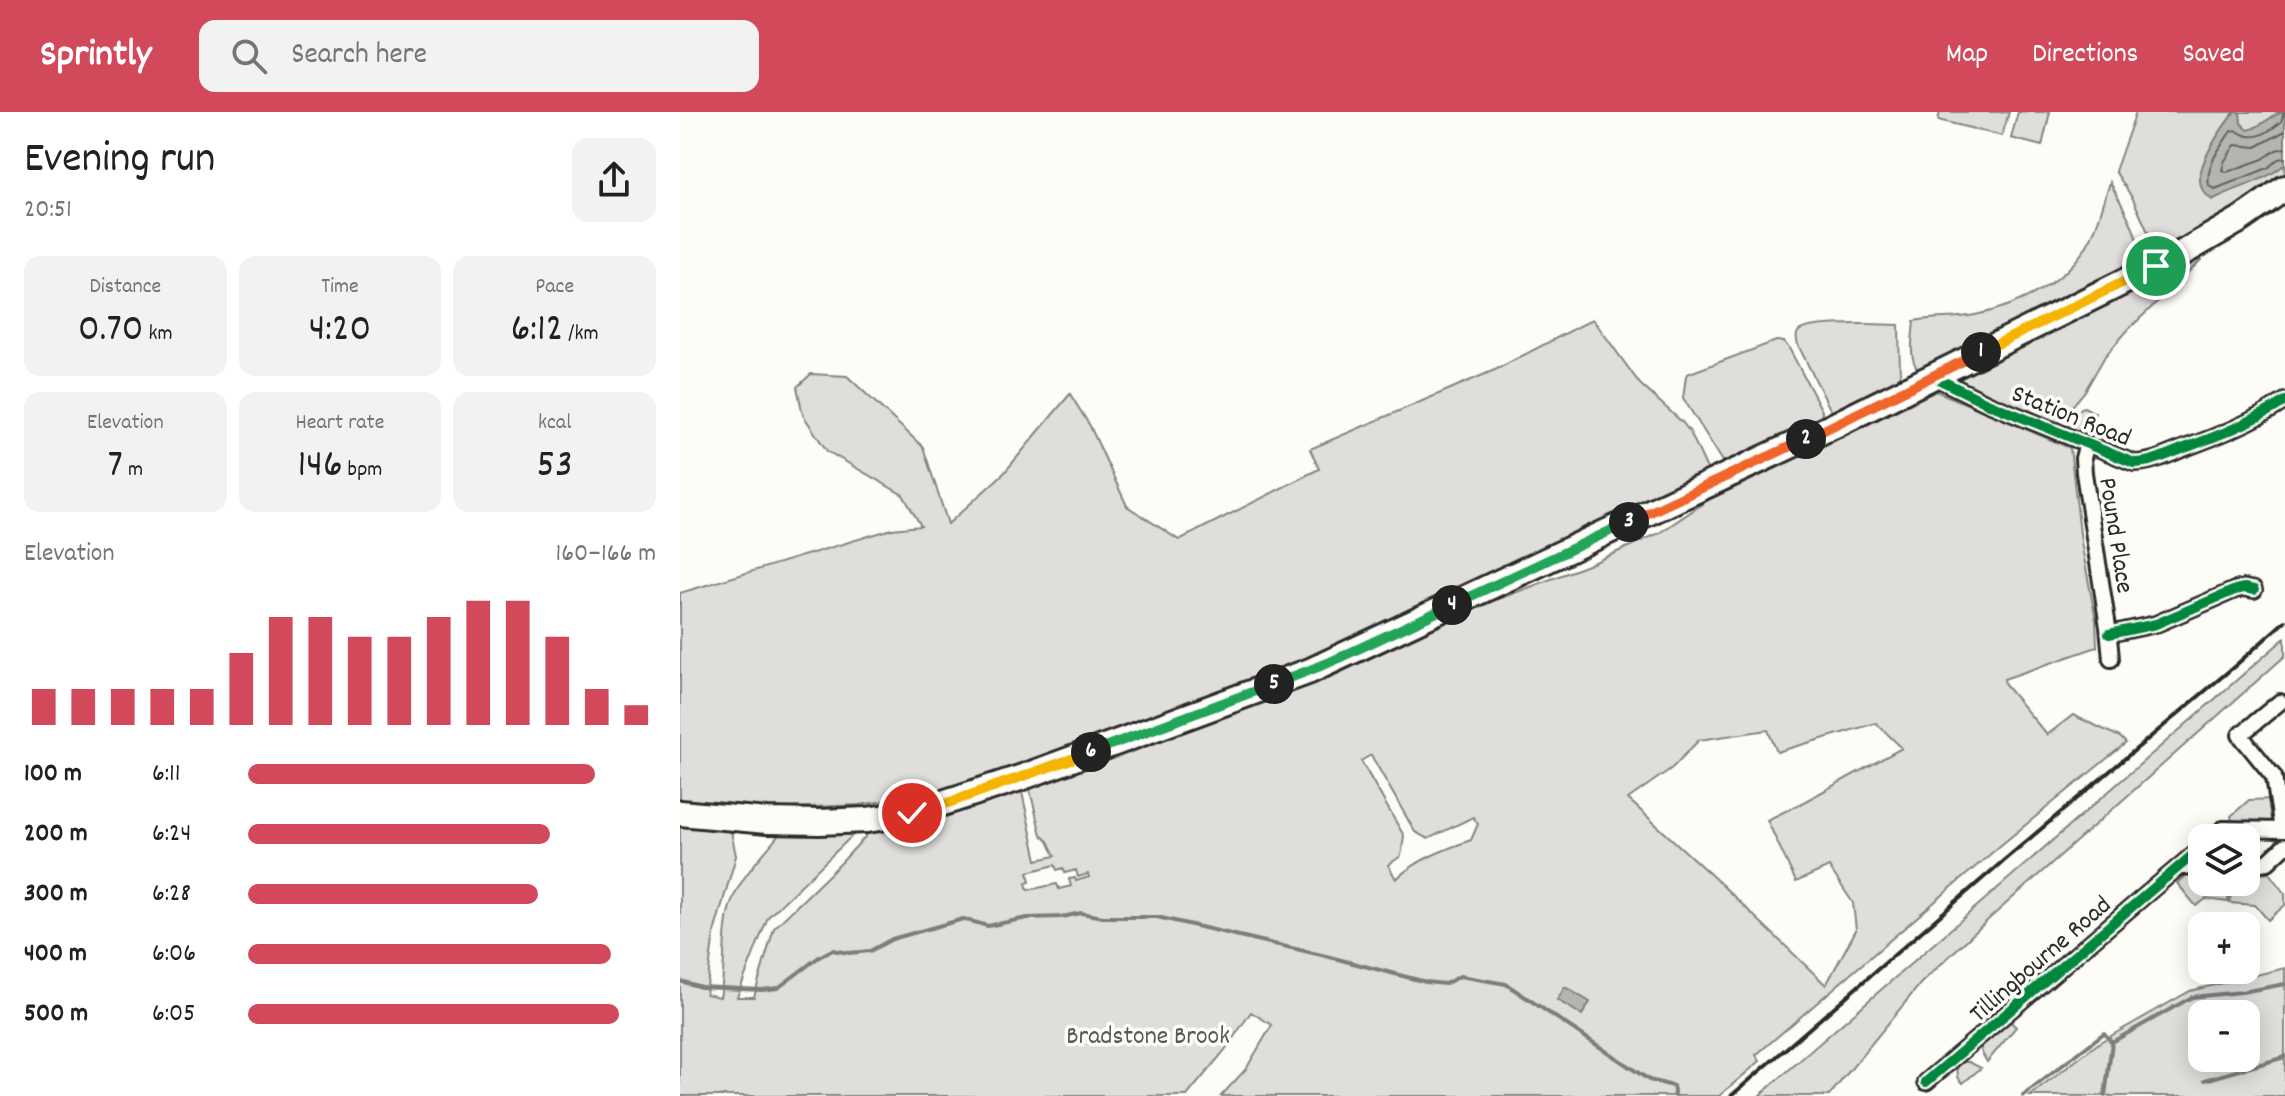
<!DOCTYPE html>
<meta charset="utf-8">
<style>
:root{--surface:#fff;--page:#f2f2f2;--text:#202124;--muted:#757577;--accent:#d1495b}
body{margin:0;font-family:Dekko,sans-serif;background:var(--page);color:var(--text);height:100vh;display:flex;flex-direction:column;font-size:30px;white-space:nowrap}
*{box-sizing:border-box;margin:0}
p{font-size:26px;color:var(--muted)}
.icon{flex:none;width:44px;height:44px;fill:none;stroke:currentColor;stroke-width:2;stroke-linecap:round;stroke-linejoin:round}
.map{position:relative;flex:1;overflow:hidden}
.drawer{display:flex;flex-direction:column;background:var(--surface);width:680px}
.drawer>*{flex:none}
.controls{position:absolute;left:1508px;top:712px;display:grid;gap:16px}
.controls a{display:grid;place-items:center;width:72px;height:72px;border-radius:16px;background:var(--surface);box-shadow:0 4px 20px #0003;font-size:40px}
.pin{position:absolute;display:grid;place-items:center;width:68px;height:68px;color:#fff;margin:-34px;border:4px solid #fff;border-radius:50%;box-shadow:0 2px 8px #0007}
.km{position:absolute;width:40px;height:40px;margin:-20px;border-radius:50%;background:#222;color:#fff;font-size:22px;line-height:40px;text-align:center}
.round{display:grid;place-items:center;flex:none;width:84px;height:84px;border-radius:16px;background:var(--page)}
.head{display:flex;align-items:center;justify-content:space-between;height:136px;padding:0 24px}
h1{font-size:44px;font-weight:600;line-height:60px}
.metrics{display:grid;grid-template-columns:repeat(3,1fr);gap:12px;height:136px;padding:8px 24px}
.metrics div{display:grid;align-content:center;border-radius:16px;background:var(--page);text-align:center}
.metrics b{font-size:40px;font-weight:600}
.metrics small{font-size:22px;font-weight:400}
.metrics p{font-size:22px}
.chart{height:224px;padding:16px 24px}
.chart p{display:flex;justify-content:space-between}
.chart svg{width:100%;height:144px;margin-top:8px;stroke:var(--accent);stroke-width:6}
ul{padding:0 24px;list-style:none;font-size:26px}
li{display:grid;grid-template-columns:128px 96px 1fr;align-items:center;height:60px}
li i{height:20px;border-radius:10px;background:var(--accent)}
header{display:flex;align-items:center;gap:48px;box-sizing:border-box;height:112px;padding:0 40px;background:var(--accent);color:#fff}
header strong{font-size:38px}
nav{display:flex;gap:44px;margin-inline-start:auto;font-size:28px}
.search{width:560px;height:72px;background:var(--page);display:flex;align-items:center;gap:20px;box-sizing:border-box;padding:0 28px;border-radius:16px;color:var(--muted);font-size:30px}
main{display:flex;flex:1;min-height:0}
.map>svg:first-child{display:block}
.green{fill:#dfdeda;stroke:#858482;stroke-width:2;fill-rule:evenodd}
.water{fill:#b5b4b1;stroke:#7e7d7b;stroke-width:2}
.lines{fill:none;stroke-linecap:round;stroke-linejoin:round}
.shore{stroke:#626261;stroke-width:2}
.stream{stroke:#7e7d7b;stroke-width:4}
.minor-casing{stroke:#2b2b2b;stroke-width:20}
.primary-casing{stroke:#2b2b2b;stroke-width:30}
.minor{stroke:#fdfcf7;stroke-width:14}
.primary{stroke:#fdfcf7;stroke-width:24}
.rail{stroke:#2b2b2b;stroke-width:4}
.cycleway-casing{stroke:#fdfcf7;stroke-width:15}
.cycleway{stroke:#00873e;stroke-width:10}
.split-1-casing{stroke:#fff;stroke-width:16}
.split-2-casing{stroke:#fff;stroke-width:16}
.split-3-casing{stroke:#fff;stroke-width:16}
.split-4-casing{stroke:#fff;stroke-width:16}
.split-5-casing{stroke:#fff;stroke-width:16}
.split-6-casing{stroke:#fff;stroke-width:16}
.split-7-casing{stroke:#fff;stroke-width:16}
.split-1{stroke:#f5b400;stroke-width:10}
.split-2{stroke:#f0652b;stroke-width:10}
.split-3{stroke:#f0652b;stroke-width:10}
.split-4{stroke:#22a559;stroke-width:10}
.split-5{stroke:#22a559;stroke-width:10}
.split-6{stroke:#22a559;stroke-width:10}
.split-7{stroke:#f5b400;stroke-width:10}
.labels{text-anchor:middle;stroke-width:7;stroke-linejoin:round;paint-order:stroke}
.street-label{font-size:26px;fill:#2b2b2b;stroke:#fdfcf7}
.park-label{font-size:26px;fill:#585857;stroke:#fdfcf7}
</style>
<header>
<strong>Sprintly</strong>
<div class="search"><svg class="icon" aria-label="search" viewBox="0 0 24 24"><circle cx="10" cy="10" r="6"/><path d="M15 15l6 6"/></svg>Search here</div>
<nav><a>Map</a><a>Directions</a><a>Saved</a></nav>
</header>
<main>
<section class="drawer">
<div class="head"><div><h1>Evening run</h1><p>20:51</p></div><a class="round"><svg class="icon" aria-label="share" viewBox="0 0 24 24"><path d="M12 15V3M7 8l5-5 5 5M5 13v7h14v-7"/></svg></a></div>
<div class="metrics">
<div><p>Distance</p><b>0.70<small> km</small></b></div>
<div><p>Time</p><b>4:20</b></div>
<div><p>Pace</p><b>6:12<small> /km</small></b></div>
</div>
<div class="metrics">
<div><p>Elevation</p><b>7<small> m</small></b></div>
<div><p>Heart rate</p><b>146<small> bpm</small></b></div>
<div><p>kcal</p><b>53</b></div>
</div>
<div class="chart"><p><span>Elevation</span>160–166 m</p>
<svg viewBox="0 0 160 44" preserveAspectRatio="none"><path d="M5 44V33M15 44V33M25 44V33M35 44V33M45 44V33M55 44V22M65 44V11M75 44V11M85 44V17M95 44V17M105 44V11M115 44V6M125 44V6M135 44V17M145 44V33M155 44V38"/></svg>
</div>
<ul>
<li><b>100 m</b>6:11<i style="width:85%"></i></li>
<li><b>200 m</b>6:24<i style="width:74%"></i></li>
<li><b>300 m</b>6:28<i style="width:71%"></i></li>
<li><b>400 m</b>6:06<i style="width:89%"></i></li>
<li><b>500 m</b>6:05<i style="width:91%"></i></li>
</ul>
</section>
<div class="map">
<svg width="1605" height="984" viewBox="0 0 1605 984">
<rect width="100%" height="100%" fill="#fdfcf7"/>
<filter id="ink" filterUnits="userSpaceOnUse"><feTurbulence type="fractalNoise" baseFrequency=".0125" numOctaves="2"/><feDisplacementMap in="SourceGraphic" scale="16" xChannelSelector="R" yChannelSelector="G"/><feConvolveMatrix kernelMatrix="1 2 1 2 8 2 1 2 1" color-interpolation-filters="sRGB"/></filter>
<g filter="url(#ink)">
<path class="green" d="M1260 0H1329L1322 24 1258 8Z
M1338 0H1370L1362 34 1331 26Z
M1456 0H1605V63L1571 88 1488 135H1477L1472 129 1453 87 1435 59Z
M1430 70C1441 93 1467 131 1456 154L1243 258H1238C1228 245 1233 225 1234 209 1254 205 1274 207 1295 203 1339 194 1388 170 1410 128 1419 111 1424 89 1430 70Z
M1518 147 1521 148 1448 218 1425 244 1405 279 1378 311 1366 312 1282 275 1278 266Z
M913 207 960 272 1002 310 1010 320 1028 359 675 529 606 557 255 681 179 693 84 697 0 687V481L212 417 241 414 223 383 147 339 123 303 117 275 131 262 167 264 243 335 268 412 324 361 390 282 410 314 447 394 499 428 639 357 630 337 817 257Z
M1186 212 1219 213 1220 267 1217 271 1155 300 1151 299 1118 233C1117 228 1115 224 1118 220 1124 211 1174 212 1186 212Z
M1096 229 1104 230 1109 236 1142 299 1141 308 1047 352 1044 351 1003 286 1006 264 1007 262Z
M1256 279 1390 336 1401 430 1416 508 1417 535 1324 567 1325 573 1367 623 1393 603 1440 625 1446 631 1321 733 1076 943 1080 949 1039 984H541L566 957 592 913 571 900 545 938 507 984H0V714L51 719 56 744 34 821 26 882 40 885C46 858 42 824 49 798 57 767 83 744 101 720L172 719 173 723 88 805 57 885H74L94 816 161 751 193 716 341 676 357 748 375 744 368 729 361 723 349 674 657 562 798 495 913 451 979 421 1030 387ZM1196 611 1222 636 1120 692 1087 708 1116 770 1149 755 1173 791 1176 818 1146 873 1042 773 948 687 992 656 1019 628 1088 618 1097 640ZM691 643 735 720 748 727 793 705 798 712 791 728C763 738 738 747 716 767L708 753 721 744 724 724 681 649ZM375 753 377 758 383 756 385 761 396 758 398 765 408 762 409 765 396 769 395 766 389 767 391 774 379 777 377 772 348 778 346 771 350 770 348 760Z
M1404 295 1415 301 1409 327 1390 320 1387 314 1401 296Z
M1605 526V544L1310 806 1241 871 1149 984H1079Z
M1593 687V707L1588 712 1553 713 1551 704 1569 688Z
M1589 761 1605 782V793L1588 808 1575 793 1550 791 1552 770H1566V762Z
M1505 764H1522V770H1550L1548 790 1526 787 1516 794 1497 771Z
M1605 856V984H1350L1420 930 1510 879ZM1566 902V946H1522V902Z
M1330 909 1336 915 1307 950 1301 939 1303 931Z
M1283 950H1289L1301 956 1283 971 1278 965 1277 953Z"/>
<path class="water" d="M1555 0H1560L1561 11 1568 18C1582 15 1592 1 1605 0V52C1585 70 1556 75 1532 88 1525 82 1520 77 1520 67 1520 48 1542 15 1555 0Z
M885 875 910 890 902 903 877 888Z"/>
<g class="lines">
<path class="shore" d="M1604 0 1601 10C1586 22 1573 31 1556 18L1551 19C1541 34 1525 54 1529 74L1535 77 1588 56 1598 47 1605 46
M1605 19 1576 35 1555 33 1544 50 1542 58 1547 60 1583 47 1596 38 1605 36"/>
<path class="stream" d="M0 869 21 875 82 878 98 876 139 845 152 838 169 841 190 839 212 827 283 807 308 814 347 806 382 805 401 801 423 805H477L646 844 746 870 765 872 780 864 826 872 969 968 993 974 995 984
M1432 930 1512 885 1562 880 1605 872
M1525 968 1605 945
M1343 984 1424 921 1432 930
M1425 984 1432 930"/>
<g class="minor-casing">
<path id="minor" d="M1252 264 1307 291 1454 351C1471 351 1487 343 1502 337 1538 324 1573 310 1605 289
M1407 331 1403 346 1404 361 1428 515 1431 547
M1429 522 1476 512 1555 478 1564 476 1574 478
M1600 590 1560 623 1594 665 1602 718
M1533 726 1543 717 1605 718
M1566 753 1588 750 1605 734
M1499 755H1522
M1246 970 1522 735"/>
</g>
<g class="primary-casing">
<path id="primary" d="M0 701 87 709 139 710 187 708 232 701 343 665 630 559 1153 314 1504 140 1561 107 1605 76"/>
</g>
<use href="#minor" class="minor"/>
<use href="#primary" class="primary"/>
<path class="rail" d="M1051 984 1323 749 1556 553 1605 509"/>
<g class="cycleway-casing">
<path id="cycleway" d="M1252 264 1307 291 1454 351C1471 351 1487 343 1502 337 1538 324 1573 310 1605 289
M1429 522 1476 512 1555 478 1564 476 1574 478
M1246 970 1522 735"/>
</g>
<use href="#cycleway" class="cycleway"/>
</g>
</g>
<g class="lines" filter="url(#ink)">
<g class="split-1-casing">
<path id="split-1" d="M1301 240 1476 154"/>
</g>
<g class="split-2-casing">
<path id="split-2" d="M1126 327 1301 240"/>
</g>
<g class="split-3-casing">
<path id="split-3" d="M949 410 1126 327"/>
</g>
<g class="split-4-casing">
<path id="split-4" d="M772 493 949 410"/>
</g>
<g class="split-5-casing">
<path id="split-5" d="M594 572 648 551 772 493"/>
</g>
<g class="split-6-casing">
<path id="split-6" d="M411 640 594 572"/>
</g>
<g class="split-7-casing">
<path id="split-7" d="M232 701 268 691 411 640"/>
</g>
<use href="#split-1" class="split-1"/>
<use href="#split-2" class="split-2"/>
<use href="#split-3" class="split-3"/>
<use href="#split-4" class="split-4"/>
<use href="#split-5" class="split-5"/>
<use href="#split-6" class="split-6"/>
<use href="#split-7" class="split-7"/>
</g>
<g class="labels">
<g class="street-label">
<text transform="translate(1392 302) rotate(22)" y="9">Station Road</text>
<text transform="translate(1438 423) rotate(81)" y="9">Pound Place</text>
<text transform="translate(1359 846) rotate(-41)" y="9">Tillingbourne Road</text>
</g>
<g class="park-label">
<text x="468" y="931">Bradstone Brook</text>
</g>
</g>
</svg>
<div class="controls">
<a><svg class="icon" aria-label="layers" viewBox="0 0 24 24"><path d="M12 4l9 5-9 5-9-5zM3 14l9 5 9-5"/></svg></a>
<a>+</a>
<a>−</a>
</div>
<div class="pin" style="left:1476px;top:154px;background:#1e9e55"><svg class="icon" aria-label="arrive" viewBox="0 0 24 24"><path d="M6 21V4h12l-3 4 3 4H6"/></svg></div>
<div class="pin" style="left:232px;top:701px;background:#d93025"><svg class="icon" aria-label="check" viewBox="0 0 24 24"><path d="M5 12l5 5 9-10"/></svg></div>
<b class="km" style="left:1301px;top:240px">1</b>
<b class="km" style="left:1126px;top:327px">2</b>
<b class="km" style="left:949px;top:410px">3</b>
<b class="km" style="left:772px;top:493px">4</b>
<b class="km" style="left:594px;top:572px">5</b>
<b class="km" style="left:411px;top:640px">6</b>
</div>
</main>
